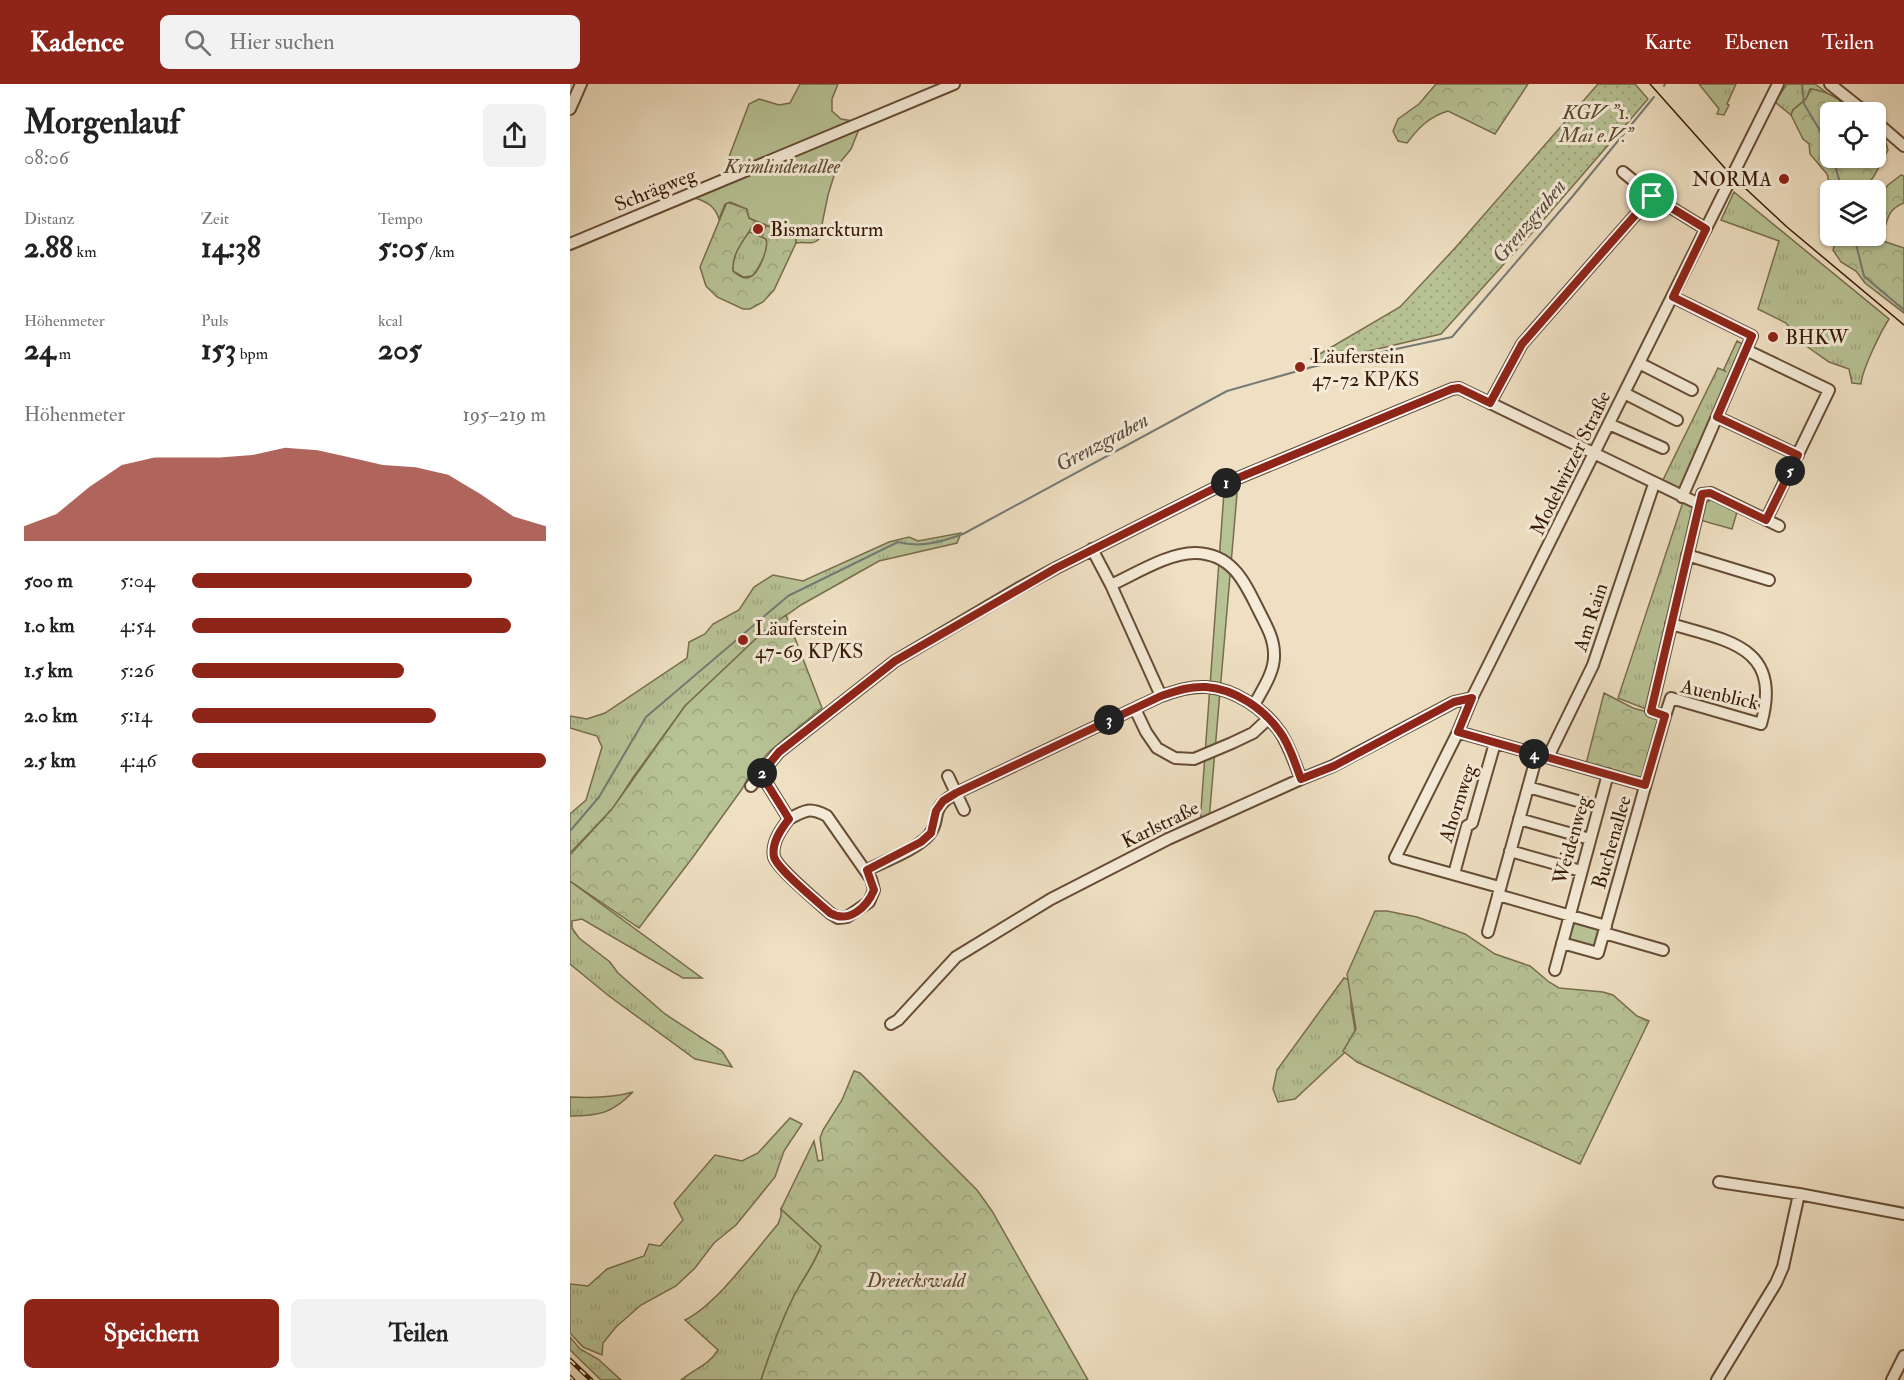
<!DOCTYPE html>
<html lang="de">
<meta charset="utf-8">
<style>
:root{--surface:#fff;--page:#f2f2f2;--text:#222;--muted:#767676;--accent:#8f2418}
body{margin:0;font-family:"IM FELL Double Pica",serif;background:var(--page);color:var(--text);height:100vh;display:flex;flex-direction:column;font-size:22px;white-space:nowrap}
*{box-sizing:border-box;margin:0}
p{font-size:20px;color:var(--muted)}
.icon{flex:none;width:33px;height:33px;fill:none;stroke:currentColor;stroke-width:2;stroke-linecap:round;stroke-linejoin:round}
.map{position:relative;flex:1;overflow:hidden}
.drawer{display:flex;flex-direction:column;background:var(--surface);width:570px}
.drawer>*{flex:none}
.tools{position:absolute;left:1250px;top:18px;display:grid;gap:12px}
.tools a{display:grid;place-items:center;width:66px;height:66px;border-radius:9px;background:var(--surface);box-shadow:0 2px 4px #0004;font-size:30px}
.pin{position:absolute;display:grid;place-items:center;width:51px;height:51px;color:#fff;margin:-26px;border:3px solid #fff;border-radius:50%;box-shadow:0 2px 6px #0007}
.km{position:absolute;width:30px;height:30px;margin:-15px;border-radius:50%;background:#222;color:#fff;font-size:16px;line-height:30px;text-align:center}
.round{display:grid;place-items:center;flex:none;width:63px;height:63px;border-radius:9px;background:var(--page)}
.headline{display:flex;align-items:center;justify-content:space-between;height:102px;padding:0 24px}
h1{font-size:33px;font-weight:700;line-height:45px}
.stats{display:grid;grid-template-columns:repeat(3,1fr);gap:9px;height:102px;padding:6px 24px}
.stats div{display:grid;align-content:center}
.stats b{font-size:30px;font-weight:700}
.stats small{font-size:16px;font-weight:400}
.stats p{font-size:16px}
.chart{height:168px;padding:12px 24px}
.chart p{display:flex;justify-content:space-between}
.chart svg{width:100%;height:108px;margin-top:6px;fill:var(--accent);opacity:.7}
.cta{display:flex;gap:12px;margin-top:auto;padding:12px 24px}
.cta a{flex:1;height:69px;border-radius:9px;background:var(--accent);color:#fff;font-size:24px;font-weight:700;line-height:69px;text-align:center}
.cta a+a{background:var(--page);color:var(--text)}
ul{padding:0 24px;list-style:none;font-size:20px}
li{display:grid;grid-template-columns:96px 72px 1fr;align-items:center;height:45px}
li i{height:15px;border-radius:8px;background:var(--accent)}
header{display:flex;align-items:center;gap:36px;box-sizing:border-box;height:84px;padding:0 30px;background:var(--accent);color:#fff}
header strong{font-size:28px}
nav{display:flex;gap:33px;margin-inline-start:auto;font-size:21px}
.search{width:420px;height:54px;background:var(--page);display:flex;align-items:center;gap:15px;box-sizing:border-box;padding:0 21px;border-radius:9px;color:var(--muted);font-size:22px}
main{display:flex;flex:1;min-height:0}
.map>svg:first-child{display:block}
.grass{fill:url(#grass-tufts);stroke:#786e4d;stroke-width:1.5}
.forest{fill:url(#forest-crowns);stroke:#786e4d;stroke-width:1.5}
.park{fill:#b7c295;stroke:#786e4d;stroke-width:1.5}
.garden{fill:url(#garden-dots);stroke:#786e4d;stroke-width:1.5}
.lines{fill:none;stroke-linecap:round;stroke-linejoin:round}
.stream{stroke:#767a75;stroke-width:2}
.minor-casing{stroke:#664c34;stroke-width:14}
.minor{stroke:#f5ebd8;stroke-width:10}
.tram{stroke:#381a05;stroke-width:1.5}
.rail-casing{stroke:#381a05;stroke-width:4.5}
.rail{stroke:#f5ebd8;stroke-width:2;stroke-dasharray:7;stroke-linecap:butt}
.route-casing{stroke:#fff;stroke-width:12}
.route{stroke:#8f2418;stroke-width:8}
.poi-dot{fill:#8f2418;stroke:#f5ebd8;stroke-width:2}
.labels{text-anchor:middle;stroke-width:6;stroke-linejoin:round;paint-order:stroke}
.park-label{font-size:20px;font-style:italic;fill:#5e4c30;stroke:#f5ebd8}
.poi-label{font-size:20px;fill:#381a05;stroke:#f5ebd8;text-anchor:start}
.street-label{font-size:20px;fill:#381a05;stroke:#f5ebd8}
.water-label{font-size:21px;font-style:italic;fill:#574a3d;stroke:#f5ebd8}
</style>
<header>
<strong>Kadence</strong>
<div class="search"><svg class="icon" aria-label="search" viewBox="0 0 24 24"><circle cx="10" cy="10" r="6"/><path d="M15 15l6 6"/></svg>Hier suchen</div>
<nav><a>Karte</a><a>Ebenen</a><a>Teilen</a></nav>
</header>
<main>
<section class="drawer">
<div class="headline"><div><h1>Morgenlauf</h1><p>08:06</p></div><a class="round"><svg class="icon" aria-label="share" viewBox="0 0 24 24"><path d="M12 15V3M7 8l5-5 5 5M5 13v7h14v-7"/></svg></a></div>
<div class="stats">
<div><p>Distanz</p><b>2.88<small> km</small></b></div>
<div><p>Zeit</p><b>14:38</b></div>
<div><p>Tempo</p><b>5:05<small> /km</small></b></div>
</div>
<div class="stats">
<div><p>Höhenmeter</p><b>24<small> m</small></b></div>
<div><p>Puls</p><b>153<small> bpm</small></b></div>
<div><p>kcal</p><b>205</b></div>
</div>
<div class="chart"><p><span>Höhenmeter</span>195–219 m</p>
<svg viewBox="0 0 160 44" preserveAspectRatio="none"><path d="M0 44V38L10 33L20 22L30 13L40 10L50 10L60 10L70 9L80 6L90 7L100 10L110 13L120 14L130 17L140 25L150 34L160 38V44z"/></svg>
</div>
<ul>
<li><b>500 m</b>5:04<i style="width:79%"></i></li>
<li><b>1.0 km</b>4:54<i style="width:90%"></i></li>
<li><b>1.5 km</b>5:26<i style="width:60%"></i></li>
<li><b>2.0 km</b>5:14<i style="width:69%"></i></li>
<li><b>2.5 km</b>4:46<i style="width:100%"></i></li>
</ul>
<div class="cta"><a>Speichern</a><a>Teilen</a></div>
</section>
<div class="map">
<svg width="1334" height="1296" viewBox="0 0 1334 1296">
<defs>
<pattern id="grass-tufts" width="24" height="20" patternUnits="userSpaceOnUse" patternTransform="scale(1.5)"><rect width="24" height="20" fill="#b7c295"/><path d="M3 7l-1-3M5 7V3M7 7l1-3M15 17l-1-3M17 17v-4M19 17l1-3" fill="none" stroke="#9ea67f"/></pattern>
<pattern id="forest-crowns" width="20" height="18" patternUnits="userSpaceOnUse" patternTransform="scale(1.5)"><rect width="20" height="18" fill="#b7c295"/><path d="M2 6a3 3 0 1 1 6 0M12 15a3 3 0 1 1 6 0" fill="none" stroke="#9ea67f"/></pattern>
<pattern id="garden-dots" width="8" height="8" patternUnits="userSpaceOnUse" patternTransform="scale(1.5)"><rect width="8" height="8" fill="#b7c295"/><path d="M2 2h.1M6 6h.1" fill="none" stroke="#9ea67f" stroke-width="1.8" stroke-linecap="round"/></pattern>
</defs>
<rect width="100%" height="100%" fill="#efe0c3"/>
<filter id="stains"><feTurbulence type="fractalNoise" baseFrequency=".00333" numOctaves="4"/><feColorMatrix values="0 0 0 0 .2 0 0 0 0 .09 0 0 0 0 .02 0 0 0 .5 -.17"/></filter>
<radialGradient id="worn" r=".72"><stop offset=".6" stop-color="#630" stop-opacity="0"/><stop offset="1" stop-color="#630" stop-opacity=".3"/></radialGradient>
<path class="grass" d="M1129 0H1166L1157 20 1159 21 1154 31 1147 30 1149 25Z
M1217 0H1245L1283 28C1276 25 1274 20 1268 16 1261 10 1249 6 1240 5L1236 15 1223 26 1221 31 1205 18Z
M1164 108 1319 235C1311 247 1292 286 1291 300L1282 299 1279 285 1259 278 1232 259 1216 239 1188 225 1209 157 1151 136Z
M180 148 196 155C200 167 189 182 183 192L173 193 163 187C162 175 170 154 180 148Z
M1167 257 1174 261 1110 407 1092 398 1148 284 1155 287 1154 285Z
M1113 418 1123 423 1124 427 1076 625 1048 614Z
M391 449 387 459 309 477 231 521 193 548 115 622 64 692 44 723 0 769V730L16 716 32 663 27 652 0 644V632L17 635 35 629 117 574 119 558 135 550 143 540 169 526 184 503 203 491 233 497 319 458 339 453 348 457Z
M0 797 132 894H113L12 835 2 837V844L9 854 40 878 48 889 95 930 152 967 162 983 125 975 39 912 0 880Z
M774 894 782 897 781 922 787 957 725 1015 708 1018 703 1005 707 986Z
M63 1008C42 1029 30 1032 0 1032V1013C21 1014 43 1014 63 1008Z
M220 1034 232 1040 214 1067 205 1093 166 1141 144 1159 125 1184 106 1202 71 1221 46 1243 33 1259 32 1271 13 1263 0 1249V1200L18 1202 37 1185 74 1172 79 1160 90 1162 113 1136 104 1119 145 1071 172 1077 188 1069Z
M211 1125 251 1162C244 1181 231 1197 222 1216 209 1242 200 1269 191 1296H111C124 1285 139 1281 148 1266L115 1236C147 1220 184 1168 208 1140L211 1132Z
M0 1253 10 1265 28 1275 51 1296H31L0 1266Z"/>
<path class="forest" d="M866 0H958L925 50 878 27C859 33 849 43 837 59L828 57 823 47 828 35 849 20Z
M1241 5C1250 6 1260 10 1268 15 1273 20 1275 24 1282 28H1260V74H1305V46L1315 55 1318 66 1304 92 1294 106H1261L1257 90 1240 70 1239 60 1233 55 1221 31 1223 26 1236 15Z
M1331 91 1334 92V119C1318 125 1318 134 1313 150L1303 152 1297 159 1299 161 1310 156 1334 164V229L1295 199 1286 187 1271 178 1263 166 1267 152H1305V116L1318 101Z
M157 118 177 125 179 134 185 137C178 153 161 167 163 187 168 191 174 196 180 193 189 190 199 163 196 155L192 153 196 141 203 144 207 138 223 144 226 148V159L204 206 193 218 180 225H173L147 213 136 202 130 183Z
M216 531 252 624 200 667 183 685 172 705 123 773 69 844 0 797V771L42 725 115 622 193 548Z
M1034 609 1063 624 1092 632 1074 692 1067 695 1016 680Z
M805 827H817L847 833 895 850 925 870 960 882 979 898 989 904 1033 908 1043 911 1067 932 1079 937 1010 1080 787 978 773 967 786 945 777 890Z
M284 987 290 989 407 1106 422 1127 518 1296H191C200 1269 209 1242 222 1216 231 1197 244 1182 251 1162L211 1125 244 1057 248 1077 253 1076 250 1054 253 1046 272 1016Z"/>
<path class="park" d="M230 0H268L262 15V27L271 35 283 37 289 45 281 65 267 82 258 111 249 155C242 162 235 157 226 159 227 144 220 143 207 139L203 144 179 134 177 125 160 118 155 120 149 135C145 122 136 117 124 114L151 94 179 20 189 15 209 21 220 19Z
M662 396 667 410 639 736 630 740 654 408 651 401Z
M1141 416 1167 428 1162 445 1130 436 1134 419Z
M1005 835 1028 842 1032 847 1027 863 998 858 1001 838Z"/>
<path class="garden" d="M1028 0H1065L1078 15 969 141 871 250 744 280 741 275 830 223 886 163Z"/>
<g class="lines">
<path class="stream" d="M1232 0 1234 20 1260 63
M1094 2 1095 0
M1263 74 1272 106
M1284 152 1294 192 1334 226
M0 747 29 713 76 633 218 512 328 458C350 464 371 458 393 450L657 307 742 283 882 253 1002 113 1084 13"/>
<g class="minor-casing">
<path id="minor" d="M1260 0 1295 28
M0 25 11 0
M1305 37 1334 62
M1053 88 1082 112 1136 145
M0 160 384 0
M1103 213 1182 252 1112 413
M1176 266 1259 306 1196 436
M1069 279 1122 306
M1054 309 1107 336
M920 319 952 260 1082 112
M1147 333 1228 371
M1039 340 1093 364
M522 465 541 501 591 612
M1117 471 1199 496
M541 501C565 490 600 468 626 469 663 470 675 499 689 527 696 541 704 554 704 570 705 588 692 606 684 621
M565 625 576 648 587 664 605 674 624 675 662 659 683 649 698 635
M1095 632 1101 614 1191 640C1213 563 1159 557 1101 540
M888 648 1075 701
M978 673 1023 581 1084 400
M191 690 219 735C211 745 201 759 204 773 208 785 249 819 260 829L268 834 277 833 299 818 304 806 301 795 257 732C240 723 235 726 219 735
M378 692 394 726
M181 702 209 668 325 577 449 504 486 484 651 401 882 305 889 304 1129 420
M958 703 1029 723
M949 735 1020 755
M940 767 1011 787
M297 786C315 777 346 766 359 751 373 733 357 726 386 709L591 612C606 607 620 602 636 603 665 605 694 625 710 648 719 661 725 680 731 695
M884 790 897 742 902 739 925 659
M929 803 825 774 888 648 902 614 1208 0
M928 811 1036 842
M918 848 967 671
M1034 849 1093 866
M992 859 1028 869 1095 632 1081 627 1132 410 1141 409 1209 442
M985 886 1038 690
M321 940 328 936 386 873 481 815 598 755 731 695 763 682 884 618 902 614
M1149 1098 1229 1110 1334 1130
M1147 1296 1206 1199 1213 1183 1229 1110
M1322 1296 1334 1272"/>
</g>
<use href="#minor" class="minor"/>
<path class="tram" d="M1080 0 1162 92 1217 143 1334 241"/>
<g class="rail-casing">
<path id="rail" d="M0 1276 21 1296
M0 1293 3 1296"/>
</g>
<use href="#rail" class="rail"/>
</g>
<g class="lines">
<g class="route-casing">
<path id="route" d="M1082 112 1136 145 1103 213 1182 252 1147 333 1228 371 1196 436 1140 409 1132 410 1081 627 1095 632 1075 701 888 648 902 614 884 618 764 682 731 695C725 680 720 661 710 648 694 625 665 605 636 603 620 602 606 607 591 612L386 709 373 717 366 727 361 749 351 758 297 786 304 806C297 823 279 840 260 829 249 819 208 786 204 773 201 759 211 745 219 735L191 690 209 668 325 577 486 484 651 401 882 305 889 304 920 319 952 260Z"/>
</g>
<use href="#route" class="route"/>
</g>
<g class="poi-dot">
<circle cx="1214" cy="95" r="6"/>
<circle cx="188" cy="145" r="6"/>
<circle cx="1203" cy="253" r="6"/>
<circle cx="730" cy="283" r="6"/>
<circle cx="173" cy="556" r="6"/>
</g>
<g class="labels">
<g class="park-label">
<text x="1026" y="35">KGV "1.<tspan x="1026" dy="23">Mai e.V."</tspan></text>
<text x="212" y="89">Krimlindenallee</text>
<text x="346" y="1203">Dreieckswald</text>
</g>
<g class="poi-label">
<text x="1202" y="102" text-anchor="end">NORMA</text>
<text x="200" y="152">Bismarckturm</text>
<text x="1215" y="260">BHKW</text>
<text x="742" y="279">Läuferstein<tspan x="742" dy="23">47-72 KP/KS</tspan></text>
<text x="185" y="551">Läuferstein<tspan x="185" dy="23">47-69 KP/KS</tspan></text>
</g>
<g class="street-label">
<text transform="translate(85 105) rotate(-22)" y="7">Schrägweg</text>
<text transform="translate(1000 379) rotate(-64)" y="7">Modelwitzer Straße</text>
<text transform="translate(1020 533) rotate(-72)" y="7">Am Rain</text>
<text transform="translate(1150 610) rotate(13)" y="7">Auenblick</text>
<text transform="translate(887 719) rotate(-72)" y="7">Ahornweg</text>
<text transform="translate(590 740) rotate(-26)" y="7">Karlstraße</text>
<text transform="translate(1001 756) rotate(-74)" y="7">Weidenweg</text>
<text transform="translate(1041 758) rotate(-74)" y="7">Buchenallee</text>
</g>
<g class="water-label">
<text transform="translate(959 137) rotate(-50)" y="7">Grenzgraben</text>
<text transform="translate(532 358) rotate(-28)" y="7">Grenzgraben</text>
</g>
</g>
<rect width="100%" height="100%" filter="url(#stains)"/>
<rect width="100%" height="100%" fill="url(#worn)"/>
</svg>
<div class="tools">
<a><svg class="icon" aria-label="locate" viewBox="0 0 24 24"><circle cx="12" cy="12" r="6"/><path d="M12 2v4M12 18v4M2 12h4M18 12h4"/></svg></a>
<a><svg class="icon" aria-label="layers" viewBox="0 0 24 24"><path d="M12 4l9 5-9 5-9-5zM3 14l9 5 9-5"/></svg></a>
</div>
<div class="pin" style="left:1082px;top:112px;background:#1e9e55"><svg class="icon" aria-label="arrive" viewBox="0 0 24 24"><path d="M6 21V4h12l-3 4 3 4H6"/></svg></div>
<b class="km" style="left:656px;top:399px">1</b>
<b class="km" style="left:192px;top:689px">2</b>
<b class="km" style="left:539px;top:636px">3</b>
<b class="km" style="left:964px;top:670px">4</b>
<b class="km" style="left:1220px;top:387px">5</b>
</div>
</main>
